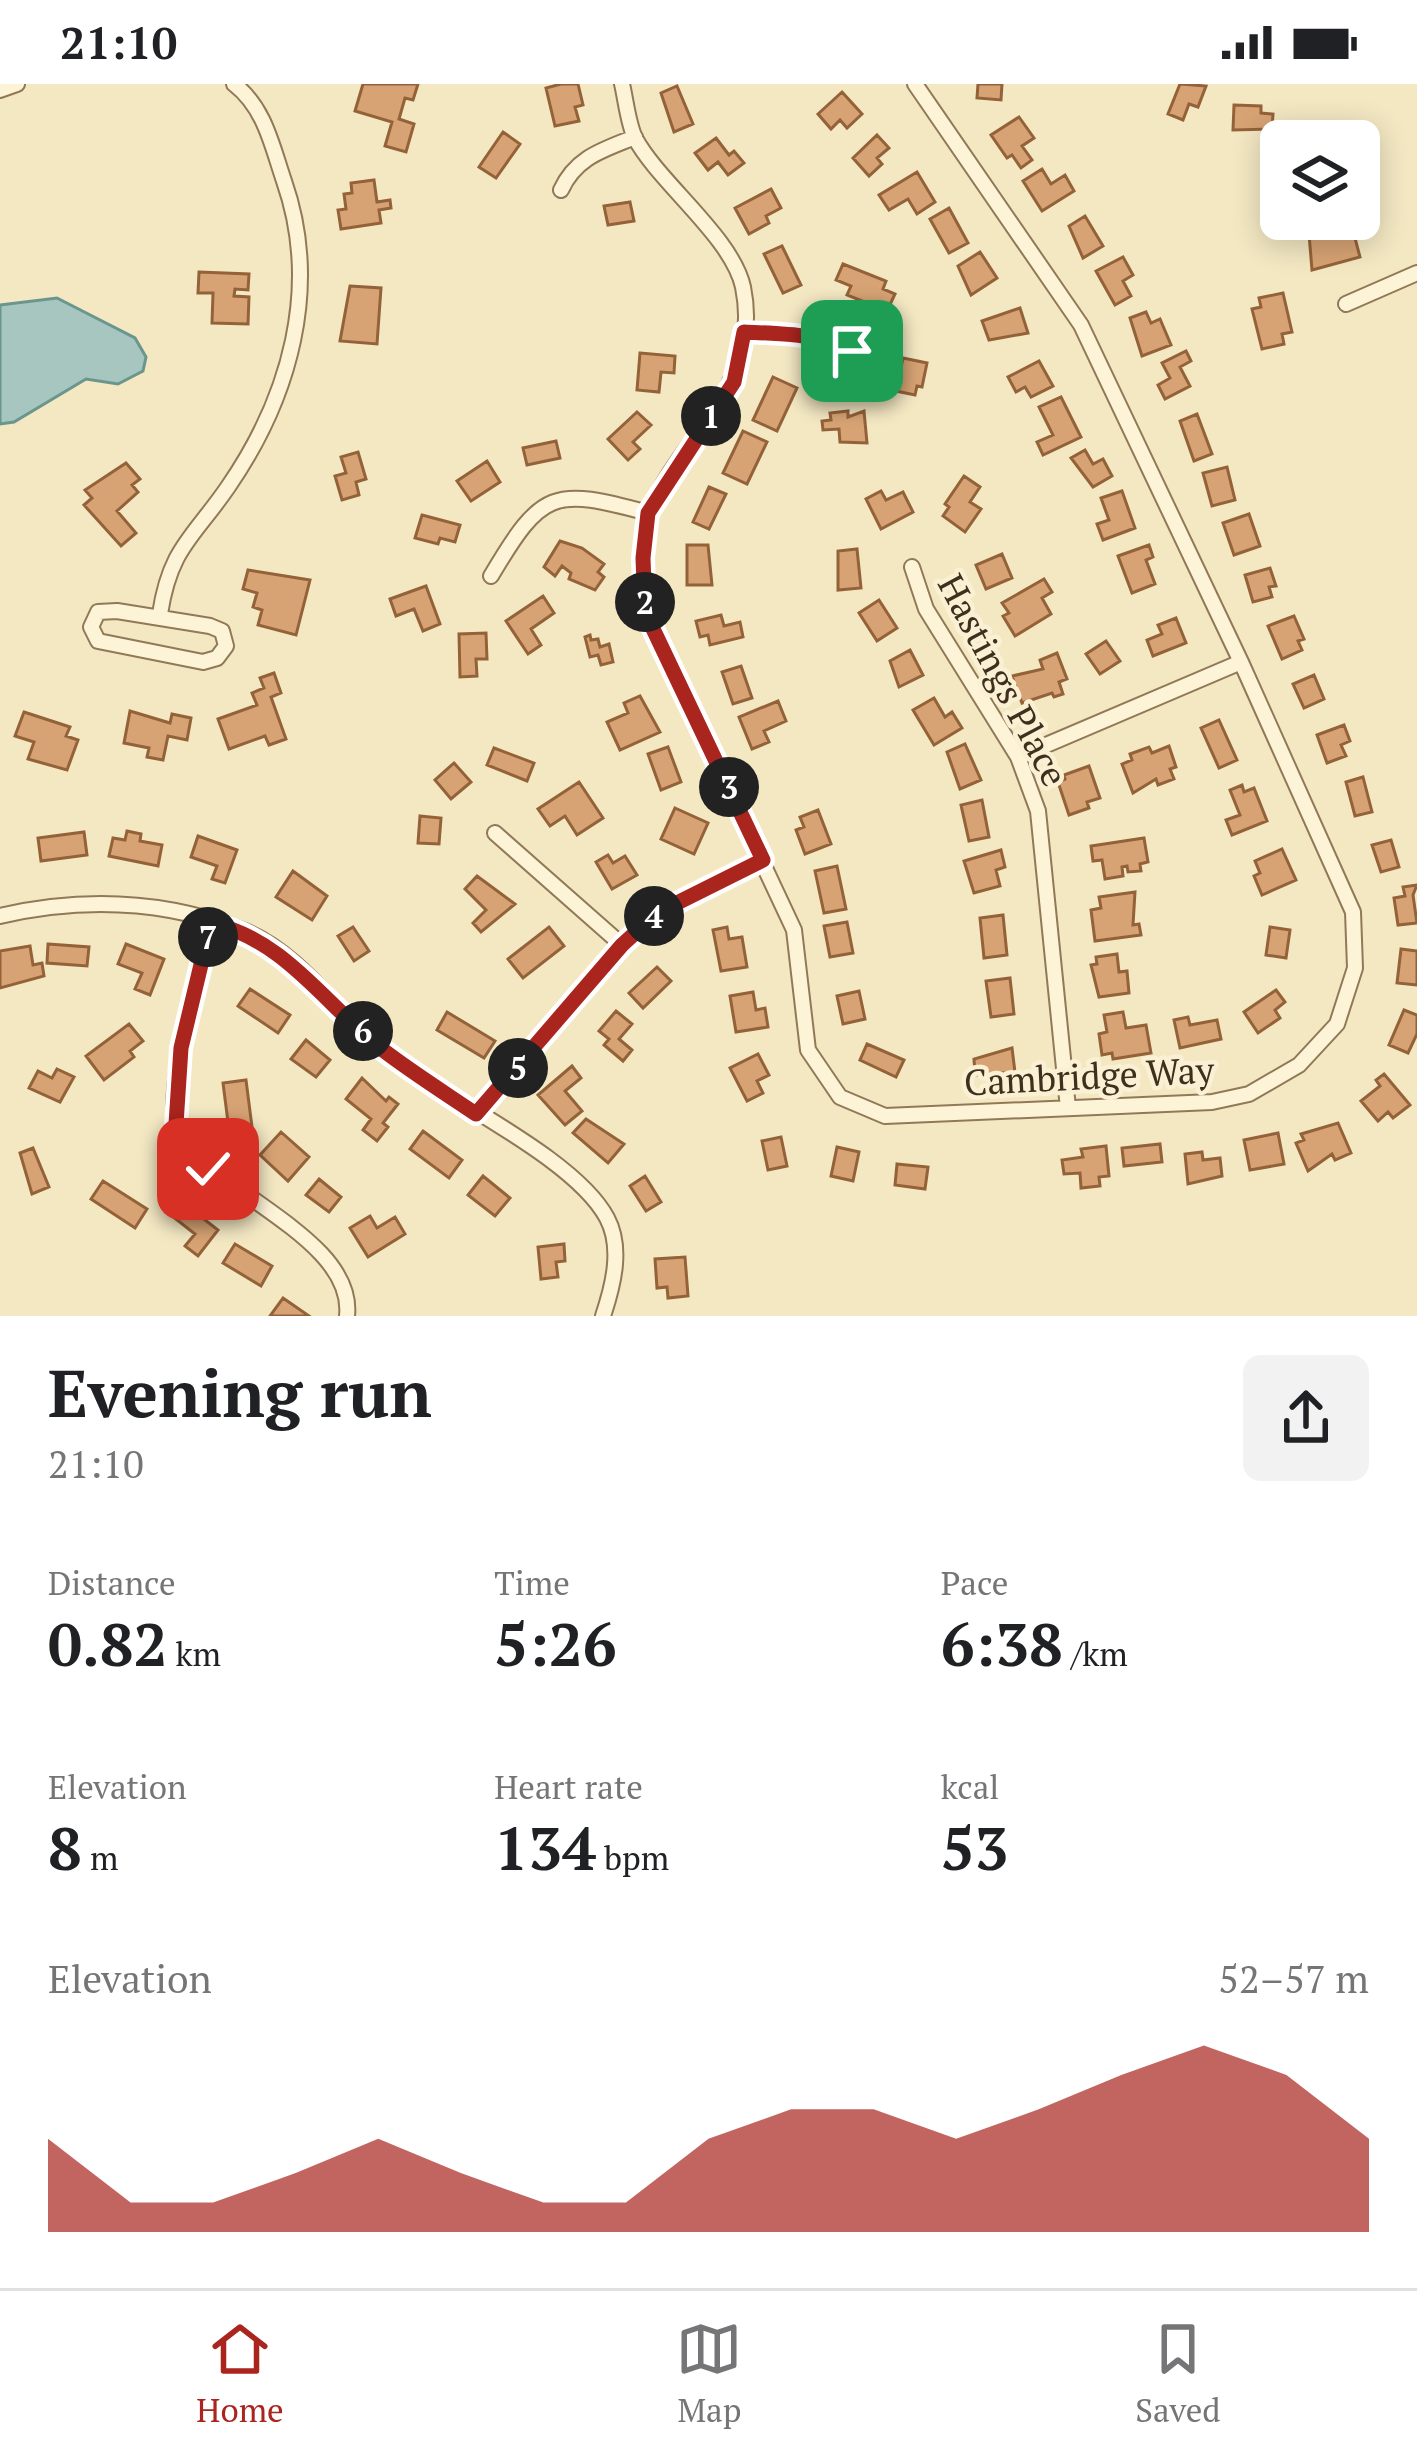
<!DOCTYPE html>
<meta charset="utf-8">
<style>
:root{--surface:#fff;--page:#f2f2f2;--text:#202124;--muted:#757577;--line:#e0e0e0;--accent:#a9251e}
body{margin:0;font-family:"PT Serif",serif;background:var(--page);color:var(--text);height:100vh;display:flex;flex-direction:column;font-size:45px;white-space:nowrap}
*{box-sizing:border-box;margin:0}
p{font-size:39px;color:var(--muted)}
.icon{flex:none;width:66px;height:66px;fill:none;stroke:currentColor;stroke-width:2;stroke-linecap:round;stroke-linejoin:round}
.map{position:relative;height:1232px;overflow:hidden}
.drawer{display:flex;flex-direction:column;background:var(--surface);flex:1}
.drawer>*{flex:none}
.buttons{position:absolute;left:1260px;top:36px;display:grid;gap:24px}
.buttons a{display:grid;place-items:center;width:120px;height:120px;border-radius:18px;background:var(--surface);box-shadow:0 6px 30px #0003;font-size:60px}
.pin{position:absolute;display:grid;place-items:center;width:102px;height:102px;color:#fff;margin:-51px;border-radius:24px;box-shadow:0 6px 18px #0006}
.km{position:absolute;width:60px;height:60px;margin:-30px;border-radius:50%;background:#222;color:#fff;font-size:33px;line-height:60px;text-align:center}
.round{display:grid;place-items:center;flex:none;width:126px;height:126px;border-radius:18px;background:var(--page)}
.headline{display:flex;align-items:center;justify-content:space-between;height:204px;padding:0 48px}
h1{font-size:66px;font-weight:700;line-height:90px}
.stats{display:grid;grid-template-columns:repeat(3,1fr);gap:18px;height:204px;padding:12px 48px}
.stats div{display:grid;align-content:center}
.stats b{font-size:60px;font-weight:700}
.stats small{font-size:33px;font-weight:400}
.stats p{font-size:33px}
.chart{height:336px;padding:24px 48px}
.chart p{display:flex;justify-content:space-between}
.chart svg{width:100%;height:216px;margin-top:12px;fill:var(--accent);opacity:.7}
.status{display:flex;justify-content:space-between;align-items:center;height:84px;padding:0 60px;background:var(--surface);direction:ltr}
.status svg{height:33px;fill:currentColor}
.menu{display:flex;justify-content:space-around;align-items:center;height:168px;border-top:3px solid var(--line);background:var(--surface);font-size:33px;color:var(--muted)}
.menu a{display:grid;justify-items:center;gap:6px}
.menu .current{color:var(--accent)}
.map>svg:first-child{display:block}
.water{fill:#a6c6bf;stroke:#6b968e;stroke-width:3}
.building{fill:#d7a374;stroke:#946239;stroke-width:3}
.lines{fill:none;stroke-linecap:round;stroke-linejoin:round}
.minor-casing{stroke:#917957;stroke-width:18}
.minor{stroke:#fdf4d8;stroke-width:14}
.route-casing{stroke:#fff;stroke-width:24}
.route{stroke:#a9251e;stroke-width:15}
.labels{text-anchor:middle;stroke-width:9;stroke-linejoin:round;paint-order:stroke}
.street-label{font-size:36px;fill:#3f2f1d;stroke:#faf1d4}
</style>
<div class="status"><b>21:10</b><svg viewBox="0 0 49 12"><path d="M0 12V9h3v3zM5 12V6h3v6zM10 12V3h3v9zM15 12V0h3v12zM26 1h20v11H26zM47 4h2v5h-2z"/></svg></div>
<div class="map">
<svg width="1417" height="1232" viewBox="0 0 1417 1232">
<rect width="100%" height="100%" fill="#f4e8c3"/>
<path class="water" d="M57 214 135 254 146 273 143 287 118 300 86 295 14 338 0 340V221Z"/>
<path class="building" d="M363 0H418L413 16 405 14 399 35 414 40 406 68 385 62 392 38 355 27Z
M561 0H578L583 21 575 23 579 37 555 42 546 4Z
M978 0H1002L1001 16 977 14Z
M1180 0 1206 2 1198 23 1189 20 1183 36 1168 30Z
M677 2 693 40 674 48 661 9Z
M842 8 862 30 847 44 840 36 831 45 818 30Z
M1234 21 1261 22V29L1273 30 1272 45 1233 46Z
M1019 33 1034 54 1022 62 1032 76 1021 84 1012 71 1007 74 991 51Z
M503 48 520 60 496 94 479 83Z
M877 51 889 64 877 74 882 80 869 92 853 74Z
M716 54 729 71 734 67 744 79 728 91 718 78 708 86 695 69Z
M1042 85 1051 100 1065 91 1074 107 1042 127 1023 97Z
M917 88 935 118 917 130 908 115 889 126 879 111Z
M374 96 377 118 390 116 391 124 379 126 381 139 341 145 338 126 346 125 344 110 352 109 351 99Z
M771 105 781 124 766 132 769 139 749 150 735 124Z
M630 118 634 137 608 141 604 122Z
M949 124 968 159 949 169 930 135Z
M1085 132 1103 162 1083 174 1069 142Z
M1351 139 1360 173 1312 186 1309 150Z
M782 162 801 201 783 209 764 170Z
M980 168 997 194 971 211 958 182Z
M1123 173 1133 191 1123 197 1131 212 1115 221 1096 187Z
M843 180 886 197 883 205 895 210 887 227 847 211 851 202 836 196Z
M199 188 249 190 248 206 235 205 234 212 249 213 248 240 212 239 213 209H198Z
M350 202 381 204 377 260 340 257Z
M1283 209 1292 248 1282 250 1284 260 1262 265 1252 225 1261 223 1259 214Z
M1020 224 1028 249 989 256 982 237Z
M1146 228 1151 239 1160 235 1171 261 1142 272 1130 234Z
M1186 267 1191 277 1180 283 1190 302 1165 315 1158 301 1170 294 1162 279Z
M640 269 675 272 674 289 661 288 659 308 637 306Z
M903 274 927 279 922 303 917 302 915 311 896 307Z
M1039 277 1053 302 1031 313 1025 303 1016 308 1008 293Z
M773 293 797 304 777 347 753 336Z
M1061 313 1081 353 1043 371 1037 358 1053 351 1039 323Z
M848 327V333L864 327 867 359 840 358 839 345 823 346 822 337 831 336 830 329Z
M637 328 651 341 633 358 640 365 628 376 608 355Z
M1197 330 1212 370 1194 377 1180 337Z
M743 347 767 358 747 400 723 389Z
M556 357 560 374 527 381 523 364Z
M1085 366 1093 380 1103 375 1112 392 1093 403 1071 374Z
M358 368 366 395 356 398 359 411 342 416 335 392 346 389 341 373Z
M487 377 500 398 471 417 457 397Z
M126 379 140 395 132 401 138 408 117 427 136 449 121 462 84 421 92 414 85 406Z
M1227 383 1235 416 1212 422 1203 389Z
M964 392 980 403 970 418 981 425 965 448 943 432 949 423 945 420Z
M709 403 726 410 709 445 693 438Z
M881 407 886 416 903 408 913 428 881 445 866 415Z
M1122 407 1135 444 1103 456 1097 440 1109 436 1101 414Z
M1249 430 1260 462 1234 471 1223 439Z
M422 431 460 441 455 458 440 454 438 460 415 454Z
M560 457 582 464 604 480 598 488 604 493 595 506 569 495 571 489 562 482 555 492 544 483Z
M687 461H708L712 501H687Z
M1149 461 1153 473 1146 476 1155 500 1132 509 1118 472Z
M857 465 861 504 838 506V467Z
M1002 470 1012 494 986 505 976 481Z
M1270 484 1276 502 1269 503 1272 513 1253 518 1245 491Z
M248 486 310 496 296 551 258 541 262 526 253 523 257 509 243 505Z
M1044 495 1052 508 1042 514 1051 530 1015 552 1003 532 1009 529 1002 519Z
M426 502 440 540 423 547 414 525 396 532 390 515Z
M543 512 554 529 531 545 541 561 528 570 506 537Z
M879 516 897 544 877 557 859 529Z
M721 531 724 542 740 538 743 553 710 561 708 551 700 553 696 537Z
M1294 532 1304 555 1298 557 1302 566 1282 575 1268 542Z
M1176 534 1186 559 1153 572 1147 556 1162 550 1158 541Z
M486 549 487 575H476L477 592 460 593 459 550Z
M590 551 591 556 598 555 600 563 609 560 613 578 601 581 598 571 590 573 585 553Z
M1106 557 1120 577 1100 590 1086 570Z
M910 566 923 591 899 603 890 577Z
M1057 569 1067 595 1059 598 1063 610 1054 613 1052 609 1022 619 1012 592 1043 585 1040 576Z
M741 582 752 614 733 620 722 588Z
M274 589 281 609 271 613 286 655 269 661 265 652 229 665 218 635 257 621 252 609 264 604 260 594Z
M1314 591 1324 615 1304 624 1293 600Z
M640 612 660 648 620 666 607 638 628 629 624 619Z
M934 614 945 633 952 628 962 644 934 661 913 626Z
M778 617 786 637 764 647 769 658 752 665 739 633Z
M130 627 170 639 172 630 191 634 187 656 168 652 163 676 147 673 149 664 124 659Z
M24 628 70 643 66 652 78 656 67 686 28 675 34 658 15 652Z
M1219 636 1237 676 1219 684 1201 644Z
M1344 641 1350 657 1341 661 1346 672 1327 679 1317 651Z
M965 660 981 696 960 705 947 668Z
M1169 662 1176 683 1170 685 1174 695 1158 701 1156 695 1133 709 1122 680 1132 676 1130 670 1149 663 1152 669Z
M668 663 681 698 661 706 648 670Z
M494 664 534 679 527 697 487 681Z
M454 679 471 698 451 715 435 696Z
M1089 682 1100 714 1087 718 1089 724 1069 731 1058 698 1065 695 1064 691Z
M1363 693 1372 728 1355 732 1346 698Z
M579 698 603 734 577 751 565 732 550 742 538 725Z
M1242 701 1244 708 1254 704 1267 737 1232 751 1226 736 1240 731 1230 706Z
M982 716 989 753 969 757 961 721Z
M675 724 708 739 694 770 661 755Z
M818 726 831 760 805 770 796 746 804 743 800 733Z
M420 732 441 734 439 760 418 759Z
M127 747 141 750 140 757 162 761 158 782 109 772 113 754 125 756Z
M84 748 87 771 41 777 38 754Z
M198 752 237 766 225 799 212 795 217 782 191 773Z
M1144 754 1148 778 1140 780 1141 787 1128 788 1127 782 1122 783 1123 792 1105 795 1102 776 1093 777 1091 762Z
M1391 756 1399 783 1381 788 1372 761Z
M1282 765 1296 796 1262 811 1254 792 1260 789 1255 777Z
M1001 766 1005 783 996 786 1000 802 974 809 964 777Z
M608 771 613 779 625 772 637 791 612 805 596 778Z
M837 782 846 825 824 829 815 787Z
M293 787 327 812 312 836 276 813Z
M477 792 515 820 481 848 473 839 486 826 465 805Z
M1417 801 1413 811 1417 839 1398 841 1394 814 1405 812 1403 803Z
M1135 808 1133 841 1139 840 1141 851 1095 857 1091 826 1101 824 1099 813Z
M1003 831 1007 871 984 874 980 834Z
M847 838 853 869 830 873 824 842Z
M353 843 369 867 354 877 338 852Z
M549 843 564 862 523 894 508 875Z
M727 843 729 855 742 853 747 883 721 887 713 846Z
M1270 843 1290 846 1286 874 1266 871Z
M48 860 89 863 87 882 47 879Z
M126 860 164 875 150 911 135 905 142 889 118 880Z
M30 862 33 881 42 879 44 892 0 904V867Z
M1401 865 1417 867V901L1397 899Z
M1117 870 1119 888 1127 887 1129 909 1099 913 1091 881 1097 880 1096 873Z
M657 883 671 897 643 924 629 909Z
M1010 894 1014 930 991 933 986 897Z
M250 905 290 931 278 949 238 922Z
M1276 906 1285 918 1275 926 1280 934 1258 949 1244 928Z
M859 907 865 935 843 940 837 912Z
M753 908 756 926 765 924 768 943 736 948 730 912Z
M1404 926 1417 931V950L1408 969 1389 961Z
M616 927 632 940 619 955 632 966 623 977 604 961 609 955 599 947Z
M447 928 495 957 484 974 437 946Z
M1123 928 1126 944 1146 941 1151 969 1113 975 1112 969 1102 971 1099 950 1107 948 1104 931Z
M1188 933 1190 941 1217 936 1221 955 1180 964 1174 936Z
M129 940 143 957 130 967 134 973 104 996 86 972Z
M306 956 330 976 316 993 291 975Z
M867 960 904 976 896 993 860 976Z
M1012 964 1015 988 975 991 974 975Z
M758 970 769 991 757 997 763 1009 747 1017 730 984Z
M572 982 581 994 565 1007 582 1027 565 1041 538 1011Z
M57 985 74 993 60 1018 29 1004 38 987 52 994Z
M1384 990 1410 1021 1393 1034 1388 1028 1378 1037 1361 1017 1380 1002 1376 996Z
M362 994 386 1017 389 1013 398 1020 383 1039 388 1043 377 1057 363 1046 371 1035 346 1015Z
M246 996 252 1043 229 1046 223 999Z
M586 1035 624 1060 608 1079 573 1049Z
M1338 1039 1351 1069 1335 1076 1332 1070 1308 1087 1296 1059 1304 1056 1301 1050Z
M423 1047 462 1076 449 1094 410 1065Z
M281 1048 309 1073 288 1097 260 1071Z
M1278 1049 1284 1080 1250 1086 1244 1056Z
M781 1053 787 1082 768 1086 762 1057Z
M1160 1060 1162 1078 1124 1082 1122 1064Z
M1106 1062 1109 1092 1099 1093 1100 1102 1081 1104 1080 1089 1064 1090 1062 1076 1083 1073 1081 1065Z
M837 1063 859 1068 853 1097 831 1092Z
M33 1064 49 1103 32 1110 20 1069Z
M1202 1068 1203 1076 1220 1074 1222 1092 1188 1100 1185 1070Z
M897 1080 928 1083 925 1105 895 1101Z
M483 1092 510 1114 495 1132 468 1111Z
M645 1092 661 1118 646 1127 630 1102Z
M319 1095 341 1113 329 1128 306 1111Z
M103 1097 147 1125 135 1144 91 1115Z
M182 1118 218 1146 198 1172 185 1162 195 1150 172 1132Z
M370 1132 377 1144 395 1133 405 1150 368 1173 350 1144Z
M235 1160 272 1182 261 1202 223 1179Z
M564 1160 565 1177 556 1178 558 1193 541 1195 538 1163Z
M685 1173 688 1212 668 1214 667 1203 657 1204 655 1175Z
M283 1214 309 1232H270Z"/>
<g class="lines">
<g class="minor-casing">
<path id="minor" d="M622 0C626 17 628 39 635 54 659 99 732 153 743 203 763 301 682 349 650 427 637 457 644 497 645 528L794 846 808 966 840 1013 885 1032 1212 1018 1249 1010 1299 981 1337 940 1355 884 1353 828 1241 578 1081 241 915 0
M0 6 17 0
M561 106C576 73 603 66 635 53
M1346 220 1417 189
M744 248C782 250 818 249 852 267
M912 483 926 525 1018 673 1038 727 1068 1024
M491 492C542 406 553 403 648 429
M117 527 210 542 222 547 226 562 217 574 203 578 98 557 91 543 98 528Z
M160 530C170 464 193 454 228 403 290 313 321 203 284 97 272 62 265 24 234 0
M1018 673 1241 578
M495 749 622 861
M0 832C82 813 163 816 242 846 298 867 337 928 381 965 439 1012 574 1072 607 1134 623 1164 613 1202 603 1232
M211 839C201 882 166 1000 176 1039 178 1046 187 1056 191 1062 230 1115 355 1159 347 1232
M477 1030 622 861 657 829 763 776"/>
</g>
<use href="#minor" class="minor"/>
</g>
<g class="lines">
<g class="route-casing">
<path id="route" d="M208 1085 176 1040 181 964 211 839C286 856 325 921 383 966 413 989 445 1009 476 1030L622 861 657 829 763 776 645 528 643 474 648 429 734 298 744 248C782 250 818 249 852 267"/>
</g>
<use href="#route" class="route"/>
</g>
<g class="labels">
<g class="street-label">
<text transform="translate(1003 596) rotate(62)" y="13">Hastings Place</text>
<text transform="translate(1089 992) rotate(-3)" y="13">Cambridge Way</text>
</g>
</g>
</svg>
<div class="buttons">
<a><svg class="icon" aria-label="layers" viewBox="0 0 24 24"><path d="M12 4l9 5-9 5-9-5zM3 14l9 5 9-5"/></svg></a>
</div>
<div class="pin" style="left:852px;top:267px;background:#1e9e55"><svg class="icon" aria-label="arrive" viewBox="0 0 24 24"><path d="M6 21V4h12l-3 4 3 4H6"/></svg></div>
<div class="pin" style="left:208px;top:1085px;background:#d93025"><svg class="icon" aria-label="check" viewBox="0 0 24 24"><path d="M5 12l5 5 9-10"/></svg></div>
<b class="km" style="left:711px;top:332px">1</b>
<b class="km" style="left:645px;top:518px">2</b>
<b class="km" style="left:729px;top:703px">3</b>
<b class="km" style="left:654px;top:832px">4</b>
<b class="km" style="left:518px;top:984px">5</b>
<b class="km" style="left:363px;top:947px">6</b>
<b class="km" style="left:208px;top:853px">7</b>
</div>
<section class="drawer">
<div class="headline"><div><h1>Evening run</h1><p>21:10</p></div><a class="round"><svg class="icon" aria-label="share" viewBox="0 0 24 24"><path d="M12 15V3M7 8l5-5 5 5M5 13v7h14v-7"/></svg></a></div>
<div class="stats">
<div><p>Distance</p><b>0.82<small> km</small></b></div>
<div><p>Time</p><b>5:26</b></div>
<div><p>Pace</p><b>6:38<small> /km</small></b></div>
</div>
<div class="stats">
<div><p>Elevation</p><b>8<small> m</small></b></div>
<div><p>Heart rate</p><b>134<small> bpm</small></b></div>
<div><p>kcal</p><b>53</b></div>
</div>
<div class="chart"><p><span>Elevation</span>52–57 m</p>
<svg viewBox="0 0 160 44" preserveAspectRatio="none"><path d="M0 44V25L10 38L20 38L30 32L40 25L50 32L60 38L70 38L80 25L90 19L100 19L110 25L120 19L130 12L140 6L150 12L160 25V44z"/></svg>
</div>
</section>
<nav class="menu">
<a class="current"><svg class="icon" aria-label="home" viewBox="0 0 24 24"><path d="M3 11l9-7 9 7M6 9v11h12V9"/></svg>Home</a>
<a><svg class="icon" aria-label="map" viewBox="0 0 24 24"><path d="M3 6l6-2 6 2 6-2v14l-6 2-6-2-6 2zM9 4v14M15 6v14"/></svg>Map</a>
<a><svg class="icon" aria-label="saved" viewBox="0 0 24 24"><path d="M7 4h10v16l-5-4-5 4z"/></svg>Saved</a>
</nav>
